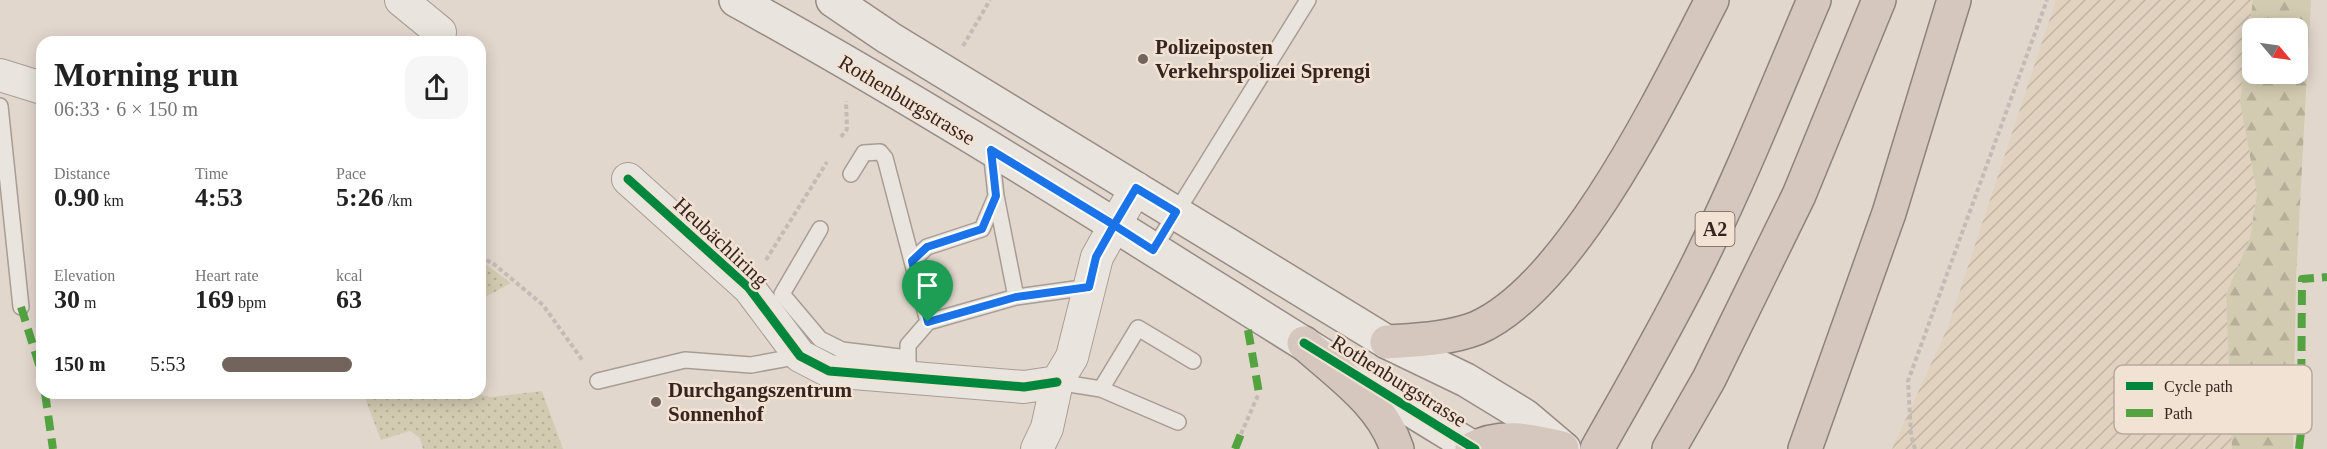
<!DOCTYPE html>
<meta charset="utf-8">
<style>
:root{--surface:#fff;--page:#f6f6f6;--text:#222;--muted:#767676;--accent:#72635c}
body{margin:0;font-family:"Times New Roman",serif;background:var(--page);color:var(--text);height:100vh;display:flex;flex-direction:column;font-size:22px;white-space:nowrap}
*{box-sizing:border-box;margin:0}
p{font-size:20px;color:var(--muted)}
.icon{flex:none;width:33px;height:33px;fill:none;stroke:currentColor;stroke-width:2;stroke-linecap:round;stroke-linejoin:round}
.map{position:relative;flex:1;overflow:hidden}
.drawer{position:absolute;left:36px;top:36px;width:450px;height:363px;display:flex;flex-direction:column;background:var(--surface);border-radius:18px;box-shadow:0 3px 15px #0003}
.drawer>*{flex:none}
.needle{width:39px;rotate:119deg}
.buttons{position:absolute;left:2242px;top:18px;display:grid;gap:12px}
.buttons a{display:grid;place-items:center;width:66px;height:66px;border-radius:12px;background:var(--surface);box-shadow:0 3px 15px #0003;font-size:30px}
.pin{position:absolute;display:grid;place-items:center;width:51px;height:51px;color:#fff;margin:-62px -26px;border-radius:50% 50% 50% 0;rotate:-45deg;box-shadow:0 0 6px #0007}
.pin .icon{rotate:45deg}
.round{display:grid;place-items:center;flex:none;width:63px;height:63px;border-radius:18px;background:var(--page)}
.overview{display:flex;align-items:center;justify-content:space-between;height:102px;padding:0 18px}
h1{font-size:33px;font-weight:700;line-height:45px}
.stats{display:grid;grid-template-columns:repeat(3,1fr);gap:9px;height:102px;padding:6px 18px}
.stats div{display:grid;align-content:center}
.stats b{font-size:26px;font-weight:700}
.stats small{font-size:16px;font-weight:400}
.stats p{font-size:16px}
ul{padding:0 18px;list-style:none;font-size:20px}
li{display:grid;grid-template-columns:96px 72px 1fr;align-items:center;height:45px}
li i{height:15px;border-radius:8px;background:var(--accent)}
.map>svg:first-child{display:block}
.farmland{fill:url(#farmland-furrows)}
.grass{fill:url(#grass-dots)}
.forest{fill:url(#forest-firs);fill-rule:evenodd}
.lines{fill:none;stroke-linecap:round;stroke-linejoin:round}
.service-casing{stroke:#a79d96;stroke-width:18}
.minor-casing{stroke:#a79d96;stroke-width:34}
.secondary-casing{stroke:#978c86;stroke-width:36}
.motorway-casing{stroke:#8c837d;stroke-width:36}
.path{stroke:#c3bbb5;stroke-width:4;stroke-dasharray:4.5 3;stroke-linecap:butt}
.service{stroke:#eae4de;stroke-width:15}
.minor{stroke:#eae4de;stroke-width:32}
.secondary{stroke:#eae4de;stroke-width:33}
.motorway{stroke:#d5c7be;stroke-width:33}
.quiet{stroke:#53a341;stroke-width:8;stroke-dasharray:15 8;stroke-linecap:butt}
.cycleway-casing{stroke:#f2e2d3;stroke-width:13}
.cycleway{stroke:#00873e;stroke-width:9}
.route-casing{stroke:#fff;stroke-width:12}
.route{stroke:#1a73e8;stroke-width:8}
.poi-dot{fill:#72635c;stroke:#f2e2d3;stroke-width:2}
.labels{text-anchor:middle;stroke-width:5;stroke-linejoin:round;paint-order:stroke}
.shield{fill:#f2e2d3;stroke:#6e5d55;stroke-width:1.5}
.shield-label{font-size:20px;font-weight:bold;fill:#35241f}
.poi-label{font-size:21px;font-weight:bold;fill:#35241f;stroke:#f2e2d3;text-anchor:start}
.street-label{font-size:21px;fill:#35241f;stroke:#f2e2d3}
.key{fill:#f2e2d3;stroke:#b9a99d;stroke-width:1.5}
.key-label{font-size:16px;fill:#35241f}
</style>
<div class="map">
<svg width="2327" height="449" viewBox="0 0 2327 449">
<defs>
<pattern id="farmland-furrows" width="10" height="10" patternUnits="userSpaceOnUse" patternTransform="scale(1.5)"><rect width="10" height="10" fill="#e0d2bf"/><path d="M-1 1l2-2M0 10L10 0M9 11l2-2" fill="none" stroke="#c1b4a4"/></pattern>
<pattern id="grass-dots" width="8" height="8" patternUnits="userSpaceOnUse" patternTransform="scale(1.5)"><rect width="8" height="8" fill="#d3cbb1"/><path d="M2 2h.1M6 6h.1" fill="none" stroke="#b6ae98" stroke-width="1.8" stroke-linecap="round"/></pattern>
<pattern id="forest-firs" width="22" height="20" patternUnits="userSpaceOnUse" patternTransform="scale(1.5)"><rect width="22" height="20" fill="#d3cbb1"/><path d="M5 1l3.5 6h-7zM16 11l3.5 6h-7z" fill="#b6ae98"/></pattern>
</defs>
<rect width="100%" height="100%" fill="#e2d7cd"/>
<path class="farmland" d="M2056 0H2253L2240 102 2257 194 2250 238 2226 294 2232 449H1892L1948 327Z"/>
<path class="grass" d="M480 260 511 283 480 300Z
M542 391 563 449H423L420 438 410 431 381 440 363 393H473L491 397Z"/>
<path class="forest" d="M2253 0H2311L2296 278 2293 449H2232L2226 294 2250 238 2257 194 2240 102ZM2253 28H2298V74H2253Z"/>
<g class="lines">
<g class="service-casing">
<path id="service" d="M0 106 21 307
M991 150 996 196 1016 297
M851 174 864 153 880 152 885 158 912 261
M820 229 782 294 820 339 842 350 908 358
M1153 250 1308 0
M928 322 912 261 927 247 982 229 996 196
M908 378V345L928 322 1016 297 1089 287
M598 381 685 360 751 365 800 356
M1057 382 1101 389 1178 422
M1101 389 1138 328 1193 361"/>
</g>
<g class="minor-casing">
<path id="minor" d="M401 0 440 32
M0 75 42 88
M628 179 749 288 800 356 829 371 1024 387 1057 382
M1037 449 1047 428 1057 382 1072 357 1097 257 1136 188"/>
</g>
<g class="secondary-casing">
<path id="secondary" d="M736 0C989 139 1228 300 1475 449
M833 0 889 38 1387 342 1466 380 1525 416 1564 449"/>
</g>
<g class="motorway-casing">
<path id="motorway" d="M1387 342C1416 340 1449 339 1477 328 1572 286 1665 91 1712 0
M1304 343C1338 374 1382 403 1397 449
M1472 449C1502 433 1531 441 1562 448
M1597 449C1632 387 1668 325 1700 260 1742 175 1777 87 1814 0
M1669 449 1709 379 1799 195 1879 0
M1805 449 1889 213 1954 0"/>
</g>
<path class="path" d="M963 46 990 0
M841 137 847 129 846 101
M480 256 495 265 543 305 583 361
M766 260 827 162
M2301 420V432
M1241 434 1259 393
M1915 449 1911 435 1908 381 2047 0"/>
<use href="#service" class="service"/>
<use href="#minor" class="minor"/>
<use href="#secondary" class="secondary"/>
<use href="#motorway" class="motorway"/>
<path class="quiet" d="M21 307 42 374
M1248 330 1259 393
M45 393 53 449
M2301 420 2302 279 2327 277
M1235 449 1241 434
M2299 449 2301 432"/>
<g class="cycleway-casing">
<path id="cycleway" d="M628 179 749 288 800 356 829 371 1024 387 1057 382
M1304 343 1475 449"/>
</g>
<use href="#cycleway" class="cycleway"/>
</g>
<g class="lines">
<g class="route-casing">
<path id="route" d="M928 322 1016 297 1089 287 1096 257 1114 225 1153 250 1176 212 1136 188 1114 225 991 150 996 196 982 229 927 247 912 261 928 322"/>
</g>
<use href="#route" class="route"/>
</g>
<g class="poi-dot">
<circle cx="1143" cy="59" r="6"/>
<circle cx="656" cy="402" r="6"/>
</g>
<g class="labels">
<rect class="shield" x="1695.5" y="212" width="39" height="34" rx="4.5"/>
<g class="shield-label">
<text x="1715" y="236">A2</text>
</g>
<g class="poi-label">
<text x="1155" y="54">Polizeiposten<tspan x="1155" dy="24">Verkehrspolizei Sprengi</tspan></text>
<text x="668" y="397">Durchgangszentrum<tspan x="668" dy="24">Sonnenhof</tspan></text>
</g>
<g class="street-label">
<text transform="translate(907 100) rotate(31)" y="7">Rothenburgstrasse</text>
<text transform="translate(721 242) rotate(43)" y="7">Heubächliring</text>
<text transform="translate(1399 381) rotate(32)" y="7">Rothenburgstrasse</text>
</g>
</g>
<rect x="2114" y="365" width="198" height="69" rx="9" class="key"/>
<rect x="2126" y="382" width="27" height="8" fill="#00873e"/>
<rect x="2126" y="409" width="27" height="8" fill="#53a341"/>
<g class="key-label">
<text x="2164" y="392">Cycle path</text>
<text x="2164" y="419">Path</text>
</g>
</svg>
<div class="buttons">
<a><svg class="needle" viewBox="-14 -14 28 28"><path d="M0-13l5 13h-10z" fill="#e53935"/><path d="M0 13l5-13h-10z" fill="#767676"/></svg></a>
</div>
<div class="pin" style="left:928px;top:322px;background:#1e9e55"><svg class="icon" aria-label="arrive" viewBox="0 0 24 24"><path d="M6 21V4h12l-3 4 3 4H6"/></svg></div>
<section class="drawer">
<div class="overview"><div><h1>Morning run</h1><p>06:33 · 6 × 150 m</p></div><a class="round"><svg class="icon" aria-label="share" viewBox="0 0 24 24"><path d="M12 15V3M7 8l5-5 5 5M5 13v7h14v-7"/></svg></a></div>
<div class="stats">
<div><p>Distance</p><b>0.90<small> km</small></b></div>
<div><p>Time</p><b>4:53</b></div>
<div><p>Pace</p><b>5:26<small> /km</small></b></div>
</div>
<div class="stats">
<div><p>Elevation</p><b>30<small> m</small></b></div>
<div><p>Heart rate</p><b>169<small> bpm</small></b></div>
<div><p>kcal</p><b>63</b></div>
</div>
<ul>
<li><b>150 m</b>5:53<i style="width:53%"></i></li>
</ul>
</section>
</div>
